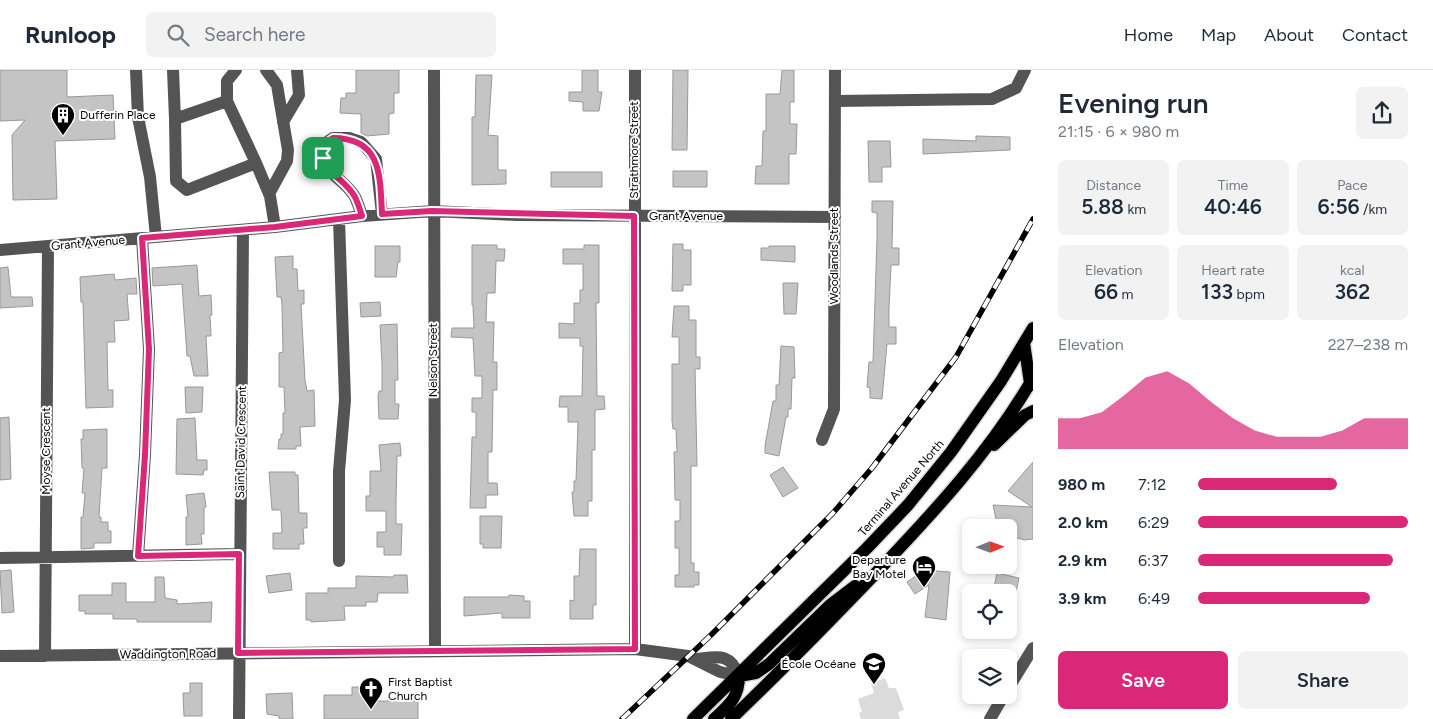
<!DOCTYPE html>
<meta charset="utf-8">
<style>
:root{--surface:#fff;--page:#f2f2f3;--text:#1f2937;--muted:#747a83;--line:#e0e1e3;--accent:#db2777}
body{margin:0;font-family:Figtree,sans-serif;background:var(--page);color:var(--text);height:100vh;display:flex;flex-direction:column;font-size:19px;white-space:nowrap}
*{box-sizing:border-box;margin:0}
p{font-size:16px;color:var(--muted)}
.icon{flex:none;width:28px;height:28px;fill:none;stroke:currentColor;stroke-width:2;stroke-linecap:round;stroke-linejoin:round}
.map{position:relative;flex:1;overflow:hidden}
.details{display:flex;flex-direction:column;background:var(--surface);width:400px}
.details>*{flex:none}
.needle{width:32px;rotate:89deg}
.tools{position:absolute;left:962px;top:449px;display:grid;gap:10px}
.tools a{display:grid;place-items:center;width:55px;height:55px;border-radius:8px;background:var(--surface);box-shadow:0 2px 8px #0003;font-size:25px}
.pin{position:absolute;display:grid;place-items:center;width:42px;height:42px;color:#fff;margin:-21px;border-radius:10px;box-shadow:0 2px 8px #0006}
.round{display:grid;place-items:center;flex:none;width:52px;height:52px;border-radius:8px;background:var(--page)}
.overview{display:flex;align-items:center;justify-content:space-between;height:85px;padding:0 25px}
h1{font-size:28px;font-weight:600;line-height:38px}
.stats{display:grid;grid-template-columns:repeat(3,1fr);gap:8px;height:85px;padding:5px 25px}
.stats div{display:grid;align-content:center;border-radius:8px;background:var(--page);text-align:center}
.stats b{font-size:21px;font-weight:600}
.stats small{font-size:14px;font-weight:400}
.stats p{font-size:14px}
.chart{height:140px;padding:10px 25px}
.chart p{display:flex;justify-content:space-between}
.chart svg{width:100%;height:90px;margin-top:5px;fill:var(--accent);opacity:.7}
.primary-button{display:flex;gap:10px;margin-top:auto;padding:10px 25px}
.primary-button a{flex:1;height:58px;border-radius:8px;background:var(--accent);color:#fff;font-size:20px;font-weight:600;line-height:58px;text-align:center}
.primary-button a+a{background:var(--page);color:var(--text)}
ul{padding:0 25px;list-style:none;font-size:16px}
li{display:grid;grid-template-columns:80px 60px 1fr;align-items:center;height:38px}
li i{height:12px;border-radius:6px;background:var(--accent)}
header{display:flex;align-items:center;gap:30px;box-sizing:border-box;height:70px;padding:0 25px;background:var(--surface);border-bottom:1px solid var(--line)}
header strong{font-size:24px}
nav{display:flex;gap:28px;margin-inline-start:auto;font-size:18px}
.search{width:350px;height:45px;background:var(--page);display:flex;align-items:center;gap:12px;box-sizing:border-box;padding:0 18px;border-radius:8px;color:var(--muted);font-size:19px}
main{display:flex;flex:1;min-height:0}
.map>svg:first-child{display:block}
.green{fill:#dbdbdb}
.building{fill:#c4c4c4;stroke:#989898}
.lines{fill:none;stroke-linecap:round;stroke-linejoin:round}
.major-casing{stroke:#dbdbdb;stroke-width:15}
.minor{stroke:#545454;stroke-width:12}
.major{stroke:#000;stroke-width:12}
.rail-casing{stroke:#000;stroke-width:5.5}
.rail{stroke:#fff;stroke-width:4;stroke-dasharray:11;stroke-linecap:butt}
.route-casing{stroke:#fff;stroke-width:10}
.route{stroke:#db2777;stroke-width:6}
.labels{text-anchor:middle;stroke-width:4;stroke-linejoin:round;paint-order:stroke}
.poi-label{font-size:12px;fill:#000;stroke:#fff;text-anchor:start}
.street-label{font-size:12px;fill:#000;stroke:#fff}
</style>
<header>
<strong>Runloop</strong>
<div class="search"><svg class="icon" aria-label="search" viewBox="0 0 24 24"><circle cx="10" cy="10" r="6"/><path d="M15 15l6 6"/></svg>Search here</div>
<nav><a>Home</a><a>Map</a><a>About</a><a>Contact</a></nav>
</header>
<main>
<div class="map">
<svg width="1033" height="649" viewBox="0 0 1033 649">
<rect width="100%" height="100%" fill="#fff"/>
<path class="green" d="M885 608 889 618H896L904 640 898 642 900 649H861L859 643 862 642 858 629 874 623 871 613Z"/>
<path class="building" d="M0 0H67V27L113 25 115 69 55 71 57 129 13 130 12 65 25 50 0 51Z
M356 0H399V23H394V43L389 44V64L367 66 361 63V44L340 43 341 28H346V23H356Z
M582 0H598V22H602L599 41H583V32L569 31V22H582Z
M673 0H688L687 80H672Z
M782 0H794V32H790V54H797L796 84H789V114H755L756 96H762L763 61H766V24H780Z
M476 5H492L488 65 498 66V100H506V114L472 115V47H475Z
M976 66 1010 67V80L923 84V69L976 71Z
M868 71H890L891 97H882V112H869Z
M673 101H707V117H673Z
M551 102H602V117H551Z
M872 131H893L892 178H899V195H891L889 238V257H896V274H887L882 329 870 328V318L867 317 869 292H873L877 169V143L872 142Z
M673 174H683V180H691V215H683V221H672Z
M472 175H497V179H505L504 191H496L495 223H487L486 252H494L493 292H497V320H493L492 382H488V413H497L498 425H486V438H470L472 367H476V342H472V328H482V306H475L473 268 451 267 452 258H474L473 235H472Z
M584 175H599V233H596L597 326H604L605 339 595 340V380H592V431H588V446H574L572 422H574V411H576L578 352H568V337H559L560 326H582L583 276H580V268H559V253L574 254V233H580V220H583V194H563V179H584Z
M375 176H400V192H398L396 207H375Z
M769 176H795V192L761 190V178H769Z
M293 186V199H297L298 221 304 220V234H301L305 310 307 321 314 320 315 356 300 357 301 376H296V379H278L279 369H281V364H283V343H285L284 317H279V283L283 282 282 235 281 227H277L275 187Z
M197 195 199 226 211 225 212 245H210L211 266H206L208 306H194L190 286H187L182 214 153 216 152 198Z
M8 197 11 227H32L33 236 0 238V198Z
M114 204 115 210 136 208 137 224H127L129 250 114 251 115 272H107L108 320H113V337L86 338 83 232H81L80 207Z
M783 213H798L796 244H784Z
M380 232 381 246 361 247 360 233Z
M674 236H689V250H696V287H700V299H695L697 396H691V493H694V502H699V515H694V517H675V505H679V478H675V451H680V430H675L674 382H677L676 359H673L672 351V294H679V267H672Z
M397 254 398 310H395V334H399L398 349H379L378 326 379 321H382V294L380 255Z
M781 276 794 277 795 308H792L791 339H788V347H786L779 386 765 383V376L773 331H776V315H779Z
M185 317H203L202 342 186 343Z
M9 347 11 409 0 410V348Z
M195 348 197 390H207V400H204L203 405 176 404 177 349Z
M107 359V398H102L99 447H101V452H108V461H111V473H94V478L81 479V447H83L85 423H82L84 398H82L81 369H83V360Z
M400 373 401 386H397L396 433V454H402L401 485H384V477H377V462H386V441H366V426H370V401H381L379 375Z
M1033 392V469L1025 470 1009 466V458H1001L996 449 993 435 1032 437 1008 421Z
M783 397 798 418 783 427 770 405Z
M269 402H295V405H298L299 443H307V458H303L304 474H299V479H273V463H282L281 440H272Z
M204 423 206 437H204V464H201L202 474 186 475V447H188L186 425Z
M480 446H502L501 478H483V474H480Z
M580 479H596V535H593V549H570V530L574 531V506H579Z
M11 500 14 542 2 543 0 501Z
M924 500 950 502 946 550 925 547 929 515 915 524 907 512Z
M290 503 292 520 269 523 266 506Z
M997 503 1019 508 1016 522H993Z
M394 505H407L408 523H378L377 532H366V536H344L345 550 311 552V550H306V523H328V518H356V506L393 507Z
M155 507H164L165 528 177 530V534L212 532 211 552H137V549H113V544H85V541H79V525H112V513H126V532H155Z
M509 525 524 526V531H530V548H502V543L464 546V527H509Z
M190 613H202V646H184L183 623H190Z
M352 617H365L366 631H418V649H324V625H352Z
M292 623 293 649H279V646L267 644 266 624Z"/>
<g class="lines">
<g class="major-casing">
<path id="major" d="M1024 273 1030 313 1033 315
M994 375 1025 345 1033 341
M739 606 756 603 769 594 830 535 855 516
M693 649 867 478 908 435 951 382 1001 311 1033 258
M714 649C729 635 739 628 739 606
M731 649C780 602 828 553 876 503 933 443 991 381 1033 308"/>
</g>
<path class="minor" d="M136 0 138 47 150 107 156 167
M173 0 175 49
M266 0 277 15 288 80 287 91 269 124
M434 0 435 581
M635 0V579
M227 31V11L236 0
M835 31 992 29 1016 18 1025 0
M283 52 299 25 297 0
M256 93 227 31 175 49 176 111 187 120 256 93 270 126 275 157
M362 146C360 140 358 133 355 127 343 106 322 107 323 75L333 68H349L361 72 376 89 382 144
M0 180 275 157 362 146 433 141 517 145 835 147
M822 370 834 339 835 0
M138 486 145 385 149 279 142 168
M0 488 239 484
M339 491V401L345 330 339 149
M0 586 635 579 688 586 720 602 739 606C730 582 717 587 696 589
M45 586 48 176
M1009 617 1033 578
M239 649 243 160
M990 649 1004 625"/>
<use href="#major" class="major"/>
<g class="rail-casing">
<path id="rail" d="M622 649 711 565 833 443 872 398 956 287 1033 149"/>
</g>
<use href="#rail" class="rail"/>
</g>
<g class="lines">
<g class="route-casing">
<path id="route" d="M333 68C382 68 380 106 382 144L432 141 634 146 635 579 238 583 239 484 138 486 145 385 149 279 142 168 275 157 362 146C360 140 358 133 355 127 343 106 322 105 323 75Z"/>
</g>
<use href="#route" class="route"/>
</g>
<defs>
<g id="building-pin" transform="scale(1.25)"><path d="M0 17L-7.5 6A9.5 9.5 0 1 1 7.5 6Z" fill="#000" stroke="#fff"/><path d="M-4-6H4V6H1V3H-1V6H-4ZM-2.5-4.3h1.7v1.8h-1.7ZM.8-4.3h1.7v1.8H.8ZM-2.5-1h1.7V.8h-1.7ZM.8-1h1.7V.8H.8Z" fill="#fff"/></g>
<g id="hotel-pin" transform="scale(1.25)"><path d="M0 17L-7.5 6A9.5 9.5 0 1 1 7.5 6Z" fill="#000" stroke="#fff"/><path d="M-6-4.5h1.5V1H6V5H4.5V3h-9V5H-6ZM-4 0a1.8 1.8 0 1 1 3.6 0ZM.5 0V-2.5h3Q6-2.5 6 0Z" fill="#fff"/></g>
<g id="school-pin" transform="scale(1.25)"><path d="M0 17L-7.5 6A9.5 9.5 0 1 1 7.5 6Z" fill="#000" stroke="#fff"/><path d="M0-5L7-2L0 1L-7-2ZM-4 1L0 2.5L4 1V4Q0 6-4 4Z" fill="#fff"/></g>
<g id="church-pin" transform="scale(1.25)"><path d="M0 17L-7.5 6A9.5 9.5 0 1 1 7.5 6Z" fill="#000" stroke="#fff"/><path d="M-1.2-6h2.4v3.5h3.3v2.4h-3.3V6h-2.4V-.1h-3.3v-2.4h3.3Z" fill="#fff"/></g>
</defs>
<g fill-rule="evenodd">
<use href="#building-pin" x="63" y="45"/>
<use href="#hotel-pin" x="924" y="497"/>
<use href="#school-pin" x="874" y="594"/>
<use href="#church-pin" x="371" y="619"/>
</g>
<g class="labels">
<g class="poi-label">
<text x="80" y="49">Dufferin Place</text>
<text x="906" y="494" text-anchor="end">Departure<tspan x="906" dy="14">Bay Motel</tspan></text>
<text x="856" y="598" text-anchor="end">École Océane</text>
<text x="388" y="616">First Baptist<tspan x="388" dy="14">Church</tspan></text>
</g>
<g class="street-label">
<text transform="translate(634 80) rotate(-90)" y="4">Strathmore Street</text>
<text x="686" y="150">Grant Avenue</text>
<text transform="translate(88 173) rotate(-5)" y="4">Grant Avenue</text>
<text transform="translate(834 186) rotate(-90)" y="4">Woodlands Street</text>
<text transform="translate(433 290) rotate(-90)" y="4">Nelson Street</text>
<text transform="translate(241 372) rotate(-89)" y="4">Saint David Crescent</text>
<text transform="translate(46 381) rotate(-90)" y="4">Moyse Crescent</text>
<text transform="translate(901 418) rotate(-49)" y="4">Terminal Avenue North</text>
<text transform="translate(168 584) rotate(-1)" y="4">Waddington Road</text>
</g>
</g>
</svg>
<div class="tools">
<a><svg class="needle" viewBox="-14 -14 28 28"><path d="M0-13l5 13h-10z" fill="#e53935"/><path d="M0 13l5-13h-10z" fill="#747a83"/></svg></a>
<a><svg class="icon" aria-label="locate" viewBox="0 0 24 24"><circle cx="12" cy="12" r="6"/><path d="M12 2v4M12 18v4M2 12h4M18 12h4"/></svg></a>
<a><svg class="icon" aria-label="layers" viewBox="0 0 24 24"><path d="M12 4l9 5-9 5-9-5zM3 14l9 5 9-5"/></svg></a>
</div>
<div class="pin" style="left:323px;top:88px;background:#1e9e55"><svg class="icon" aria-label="arrive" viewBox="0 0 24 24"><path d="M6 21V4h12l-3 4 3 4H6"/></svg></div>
</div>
<section class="details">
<div class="overview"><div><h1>Evening run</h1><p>21:15 · 6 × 980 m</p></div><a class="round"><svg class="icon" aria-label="share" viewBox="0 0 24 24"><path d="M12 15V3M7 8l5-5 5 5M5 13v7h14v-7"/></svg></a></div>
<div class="stats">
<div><p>Distance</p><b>5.88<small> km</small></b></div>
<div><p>Time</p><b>40:46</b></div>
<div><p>Pace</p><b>6:56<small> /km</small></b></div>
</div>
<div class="stats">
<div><p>Elevation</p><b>66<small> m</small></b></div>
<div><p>Heart rate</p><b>133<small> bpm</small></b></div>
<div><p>kcal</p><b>362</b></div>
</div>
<div class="chart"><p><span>Elevation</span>227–238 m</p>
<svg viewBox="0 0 160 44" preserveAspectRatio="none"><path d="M0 44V29L10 29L20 26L30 18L40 9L50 6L60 12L70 21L80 29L90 35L100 38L110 38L120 38L130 35L140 29L150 29L160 29V44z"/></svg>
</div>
<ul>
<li><b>980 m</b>7:12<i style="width:66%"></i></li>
<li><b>2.0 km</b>6:29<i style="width:100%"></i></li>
<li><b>2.9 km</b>6:37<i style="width:93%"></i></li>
<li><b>3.9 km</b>6:49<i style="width:82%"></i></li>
</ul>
<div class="primary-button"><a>Save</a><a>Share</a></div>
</section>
</main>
